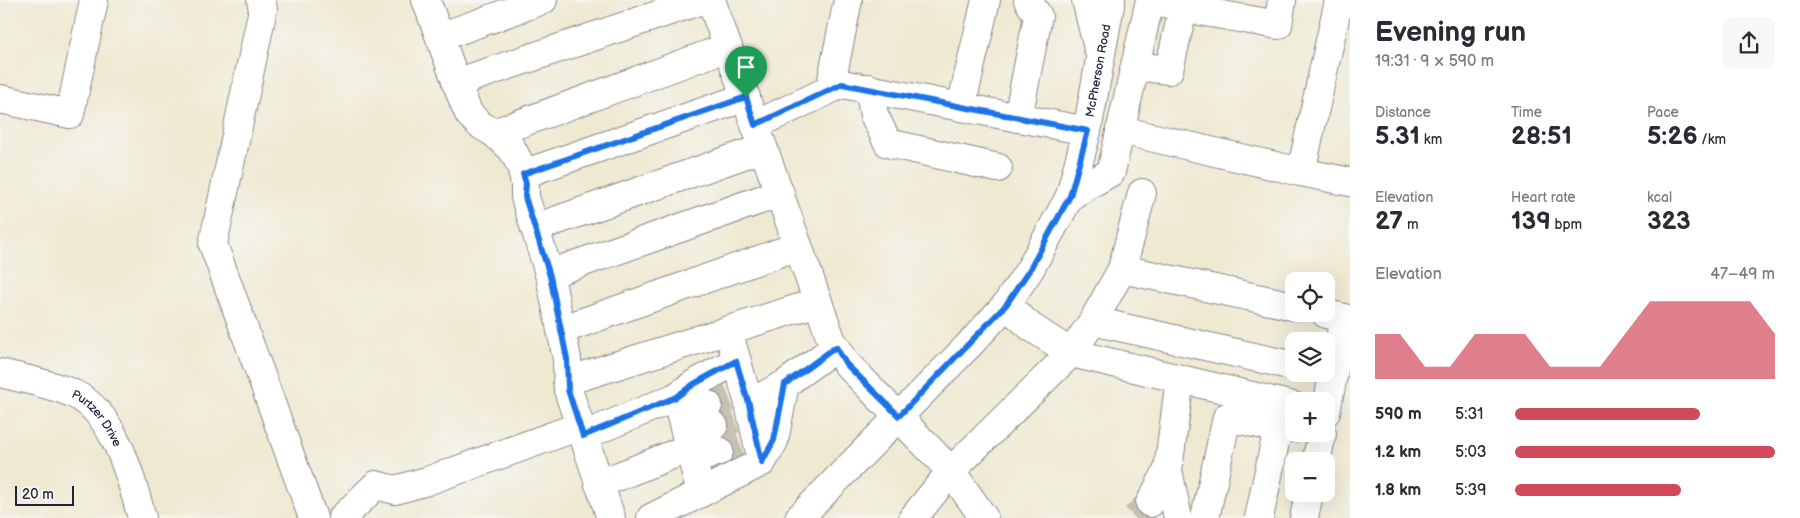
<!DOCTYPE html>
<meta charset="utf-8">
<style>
:root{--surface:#fff;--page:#f7f7f7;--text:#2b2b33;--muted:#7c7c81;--accent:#d1495b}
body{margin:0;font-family:"Balsamiq Sans",sans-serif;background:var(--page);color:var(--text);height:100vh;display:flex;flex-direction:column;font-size:19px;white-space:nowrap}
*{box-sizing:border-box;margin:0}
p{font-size:16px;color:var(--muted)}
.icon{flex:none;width:28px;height:28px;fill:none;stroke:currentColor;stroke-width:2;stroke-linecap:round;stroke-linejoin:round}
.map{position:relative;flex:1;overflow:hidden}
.side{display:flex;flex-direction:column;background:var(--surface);width:450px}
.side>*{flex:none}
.fabs{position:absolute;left:1285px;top:272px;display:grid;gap:10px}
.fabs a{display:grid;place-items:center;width:50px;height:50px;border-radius:10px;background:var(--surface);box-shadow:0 5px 20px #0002;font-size:25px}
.scale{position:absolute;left:15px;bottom:12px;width:59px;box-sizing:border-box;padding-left:5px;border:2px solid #22223b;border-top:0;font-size:14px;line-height:18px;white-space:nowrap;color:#22223b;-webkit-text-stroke:4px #f6f6f2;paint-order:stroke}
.pin{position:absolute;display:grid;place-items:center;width:42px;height:42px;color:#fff;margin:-51px -21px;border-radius:50% 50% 50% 0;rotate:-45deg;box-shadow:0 0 5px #0007}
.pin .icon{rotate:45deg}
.round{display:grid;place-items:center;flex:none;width:52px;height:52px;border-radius:10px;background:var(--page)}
.summary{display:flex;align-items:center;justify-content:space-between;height:85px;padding:0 25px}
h1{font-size:28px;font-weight:700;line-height:38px}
.figures{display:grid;grid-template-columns:repeat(3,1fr);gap:8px;height:85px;padding:5px 25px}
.figures div{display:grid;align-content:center}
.figures b{font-size:25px;font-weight:700}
.figures small{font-size:14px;font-weight:400}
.figures p{font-size:14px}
.chart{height:140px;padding:10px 25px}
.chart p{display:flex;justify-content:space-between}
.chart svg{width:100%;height:90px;margin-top:5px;fill:var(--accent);opacity:.7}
ul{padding:0 25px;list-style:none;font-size:16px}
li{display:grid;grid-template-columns:80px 60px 1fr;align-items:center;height:38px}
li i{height:12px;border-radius:6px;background:var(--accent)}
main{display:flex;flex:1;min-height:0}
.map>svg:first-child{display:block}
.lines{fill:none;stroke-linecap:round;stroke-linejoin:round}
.minor-tunnel{stroke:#c5c1b3;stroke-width:28;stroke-dasharray:28 14;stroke-linecap:butt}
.minor-casing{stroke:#888686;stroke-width:30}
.major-casing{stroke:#888686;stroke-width:30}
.minor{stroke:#fff;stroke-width:28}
.major{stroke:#fff;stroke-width:28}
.route-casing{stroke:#fff;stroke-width:10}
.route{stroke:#1a73e8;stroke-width:6}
.labels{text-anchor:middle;stroke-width:4.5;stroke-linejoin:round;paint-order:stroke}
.street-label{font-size:12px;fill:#22223b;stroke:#f6f6f2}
</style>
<main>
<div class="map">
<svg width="1350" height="518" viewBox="0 0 1350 518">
<rect width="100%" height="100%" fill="#f6f6f2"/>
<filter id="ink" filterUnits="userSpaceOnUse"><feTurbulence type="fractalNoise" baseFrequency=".02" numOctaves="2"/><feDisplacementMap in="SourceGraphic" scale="10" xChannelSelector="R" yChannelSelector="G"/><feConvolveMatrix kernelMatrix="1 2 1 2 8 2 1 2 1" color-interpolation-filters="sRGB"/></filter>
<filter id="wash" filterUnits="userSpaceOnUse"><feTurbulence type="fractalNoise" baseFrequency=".0096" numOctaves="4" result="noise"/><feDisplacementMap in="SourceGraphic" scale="20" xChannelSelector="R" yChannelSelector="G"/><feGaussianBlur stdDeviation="1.12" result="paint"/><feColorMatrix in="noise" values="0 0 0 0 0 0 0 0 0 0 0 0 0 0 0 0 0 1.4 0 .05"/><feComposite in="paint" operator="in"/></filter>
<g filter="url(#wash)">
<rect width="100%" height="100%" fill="#eee9d1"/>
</g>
<g filter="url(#ink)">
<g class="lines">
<path class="minor-tunnel" d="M708 405 729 397
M714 426 735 419
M719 451 740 444
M1135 518 1150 503"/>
<g class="minor-casing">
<g id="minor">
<path d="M261 0 263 9 213 244 313 518"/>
<path d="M426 0 463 100 469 114 479 124 494 133 512 149 521 166 525 183V197L550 276 567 359 568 390 611 518"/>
<path d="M711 0 831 339 846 363 951 471 984 518"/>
<path d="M1152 0 1183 8 1278 25 1282 0"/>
<path d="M440 37 543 0"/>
<path d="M1135 66 1169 70 1185 0"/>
<path d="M456 83 702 0"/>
<path d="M869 88 874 115 888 143 998 168"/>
<path d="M830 89 848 0"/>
<path d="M0 99 70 114 94 0"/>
<path d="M961 107 986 0"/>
<path d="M1018 118 1038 16 1028 0"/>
<path d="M755 125 842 84 1087 131"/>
<path d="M1120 130 1301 172 1350 182"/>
<path d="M494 133 728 47"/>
<path d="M1301 172 1339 0"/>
<path d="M523 174 746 97"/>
<path d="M535 228 763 148"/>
<path d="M1122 269 1294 306"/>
<path d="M549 274 780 193"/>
<path d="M1006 305 1031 327 1071 353 1294 406"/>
<path d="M1326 314 1344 318 1326 412"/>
<path d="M1093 321 1294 366"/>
<path d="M561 330 798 246"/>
<path d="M728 330 749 404 785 384 836 347"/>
<path id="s1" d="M0 373C24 379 51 384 74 394 115 413 131 478 142 518"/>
<path d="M567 381 818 302"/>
<path d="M676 397 701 493"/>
<path d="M681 414 708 405"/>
<path d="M686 435 714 426"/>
<path d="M583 436 676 397 694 384 736 361"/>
<path d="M693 461 719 451"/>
<path d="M1316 461 1322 434"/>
<path d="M762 462 774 441 785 384"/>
<path d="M1168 470 1178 518"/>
<path d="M599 484 689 448"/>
<path d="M1150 503 1168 470 1180 379"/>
<path d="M342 518 376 485 395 490 427 481 580 426"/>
<path d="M651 518 762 462 749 404"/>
<path d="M913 518 951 471 1071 353 1093 321 1122 269 1142 193"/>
<path d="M1205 518 1227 417 1278 428H1294"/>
<path d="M1259 518 1278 428"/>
<path d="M1304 518 1309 494"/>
</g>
</g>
<g class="major-casing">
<g id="major">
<path d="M1086 0 1098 49"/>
<path d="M1070 196 1111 172 1150 0"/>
<path id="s2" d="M799 518 969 345 1006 305 1030 269 1070 196 1087 131 1111 0"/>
</g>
</g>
<use href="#minor" class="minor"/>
<use href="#major" class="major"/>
</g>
</g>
<g class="lines" filter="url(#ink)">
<g class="route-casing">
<path id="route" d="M842 84 1088 131 1070 196 1030 269 1006 305 899 416 846 364 836 347 785 384 774 440 762 462 749 404 736 361 694 384 676 397 583 436 568 390 567 359 550 276 525 197 526 183 523 174 746 97 755 125Z"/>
</g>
<use href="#route" class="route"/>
</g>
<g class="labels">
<g class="street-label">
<text dy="4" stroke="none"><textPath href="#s2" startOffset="552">McPherson Road</textPath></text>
<text dy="4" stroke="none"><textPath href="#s1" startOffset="111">Purtzer Drive</textPath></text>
</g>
</g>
</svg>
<div class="fabs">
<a><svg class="icon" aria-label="locate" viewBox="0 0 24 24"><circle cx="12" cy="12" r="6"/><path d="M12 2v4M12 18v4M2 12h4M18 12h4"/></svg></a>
<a><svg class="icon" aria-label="layers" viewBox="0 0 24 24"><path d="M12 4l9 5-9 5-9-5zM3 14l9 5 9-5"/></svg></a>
<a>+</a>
<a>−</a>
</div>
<div class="scale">20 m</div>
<div class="pin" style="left:746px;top:97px;background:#1e9e55"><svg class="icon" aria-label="arrive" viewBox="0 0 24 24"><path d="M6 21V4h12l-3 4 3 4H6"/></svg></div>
</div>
<section class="side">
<div class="summary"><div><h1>Evening run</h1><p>19:31 · 9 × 590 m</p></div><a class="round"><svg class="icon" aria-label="share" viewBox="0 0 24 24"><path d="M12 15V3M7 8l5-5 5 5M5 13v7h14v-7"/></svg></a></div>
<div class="figures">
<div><p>Distance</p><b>5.31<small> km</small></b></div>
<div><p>Time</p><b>28:51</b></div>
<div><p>Pace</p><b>5:26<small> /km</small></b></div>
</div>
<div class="figures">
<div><p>Elevation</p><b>27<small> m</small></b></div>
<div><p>Heart rate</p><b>139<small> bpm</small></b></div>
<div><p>kcal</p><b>323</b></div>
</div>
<div class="chart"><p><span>Elevation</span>47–49 m</p>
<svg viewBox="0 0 160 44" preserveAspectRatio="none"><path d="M0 44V22L10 22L20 38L30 38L40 22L50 22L60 22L70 38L80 38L90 38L100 22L110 6L120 6L130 6L140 6L150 6L160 22V44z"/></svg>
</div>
<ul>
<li><b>590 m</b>5:31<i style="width:71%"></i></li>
<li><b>1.2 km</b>5:03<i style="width:100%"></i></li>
<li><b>1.8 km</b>5:39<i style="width:64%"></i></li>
</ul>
</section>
</main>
